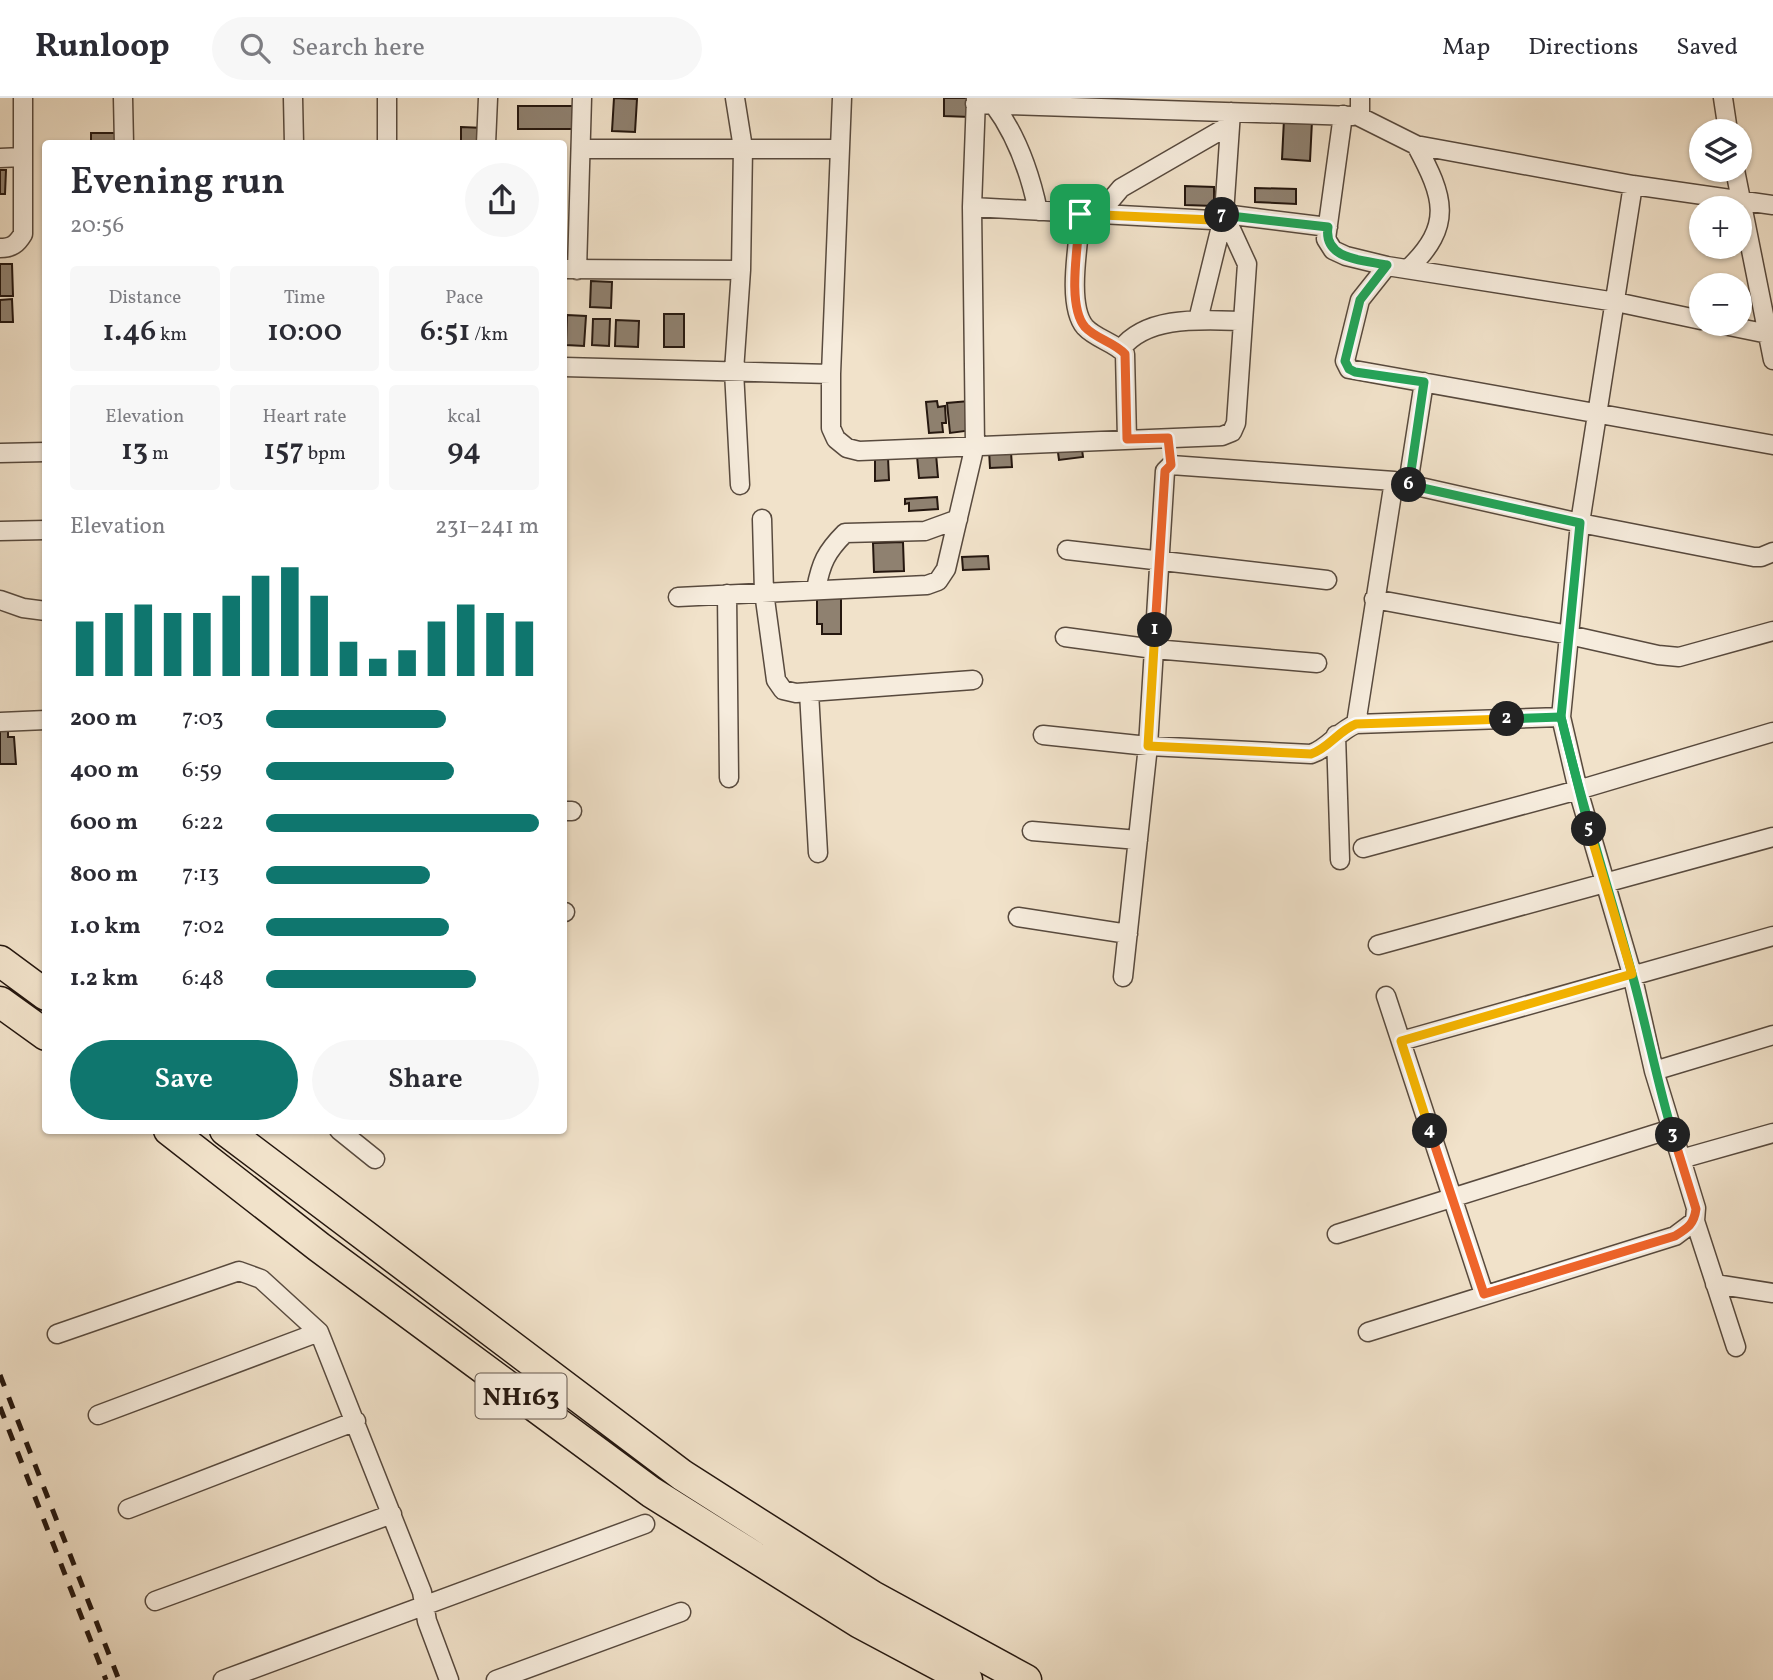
<!DOCTYPE html>
<meta charset="utf-8">
<style>
:root{--surface:#fff;--page:#f7f7f7;--text:#2b2b33;--muted:#7c7c81;--line:#e1e1e2;--accent:#0f766e}
body{margin:0;font-family:Vollkorn,serif;background:var(--page);color:var(--text);height:100vh;display:flex;flex-direction:column;font-size:26px;white-space:nowrap}
*{box-sizing:border-box;margin:0}
p{font-size:23px;color:var(--muted)}
.icon{flex:none;width:38px;height:38px;fill:none;stroke:currentColor;stroke-width:2;stroke-linecap:round;stroke-linejoin:round}
.map{position:relative;flex:1;overflow:hidden}
.side{position:absolute;left:42px;top:42px;width:525px;height:994px;display:flex;flex-direction:column;background:var(--surface);border-radius:7px;box-shadow:0 2px 5px #0004}
.side>*{flex:none}
.fabs{position:absolute;left:1689px;top:21px;display:grid;gap:14px}
.fabs a{display:grid;place-items:center;width:63px;height:63px;border-radius:50%;background:var(--surface);box-shadow:0 2px 5px #0004;font-size:35px}
.pin{position:absolute;display:grid;place-items:center;width:60px;height:60px;color:#fff;margin:-30px;border-radius:14px;box-shadow:0 4px 10px #0006}
.km{position:absolute;width:35px;height:35px;margin:-18px;border-radius:50%;background:#222;color:#fff;font-size:19px;line-height:35px;text-align:center}
.round{display:grid;place-items:center;flex:none;width:74px;height:74px;border-radius:37px;background:var(--page)}
.overview{display:flex;align-items:center;justify-content:space-between;height:119px;padding:0 28px}
h1{font-size:38px;font-weight:600;line-height:52px}
.metrics{display:grid;grid-template-columns:repeat(3,1fr);gap:10px;height:119px;padding:7px 28px}
.metrics div{display:grid;align-content:center;border-radius:7px;background:var(--page);text-align:center}
.metrics b{font-size:30px;font-weight:600}
.metrics small{font-size:19px;font-weight:400}
.metrics p{font-size:19px}
.chart{height:196px;padding:14px 28px}
.chart p{display:flex;justify-content:space-between}
.chart svg{width:100%;height:126px;margin-top:7px;stroke:var(--accent);stroke-width:6}
.cta{display:flex;gap:14px;margin-top:auto;padding:14px 28px}
.cta a{flex:1;height:80px;border-radius:42px;background:var(--accent);color:#fff;font-size:28px;font-weight:600;line-height:80px;text-align:center}
.cta a+a{background:var(--page);color:var(--text)}
ul{padding:0 28px;list-style:none;font-size:23px}
li{display:grid;grid-template-columns:112px 84px 1fr;align-items:center;height:52px}
li i{height:18px;border-radius:9px;background:var(--accent)}
header{display:flex;align-items:center;gap:42px;box-sizing:border-box;height:98px;padding:0 35px;background:var(--surface);border-bottom:2px solid var(--line)}
header strong{font-size:33px}
nav{display:flex;gap:38px;margin-inline-start:auto;font-size:24px}
.search{width:490px;height:63px;background:var(--page);display:flex;align-items:center;gap:18px;box-sizing:border-box;padding:0 24px;border-radius:38px;color:var(--muted);font-size:26px}
.map>svg:first-child{display:block}
.building{fill:#8f8170;stroke:#25170f;stroke-width:2}
.lines{fill:none;stroke-linecap:round;stroke-linejoin:round}
.minor-casing{stroke:#584a3e;stroke-width:21}
.trunk-casing{stroke:#25170f;stroke-width:33}
.minor{stroke:#f6ecdd;stroke-width:18}
.trunk{stroke:#f1e2ca;stroke-width:30}
.rail{stroke:#25170f;stroke-width:5;stroke-dasharray:12 12;stroke-linecap:butt}
.split-1-casing{stroke:#fff;stroke-width:14}
.split-2-casing{stroke:#fff;stroke-width:14}
.split-3-casing{stroke:#fff;stroke-width:14}
.split-4-casing{stroke:#fff;stroke-width:14}
.split-5-casing{stroke:#fff;stroke-width:14}
.split-6-casing{stroke:#fff;stroke-width:14}
.split-7-casing{stroke:#fff;stroke-width:14}
.split-8-casing{stroke:#fff;stroke-width:14}
.split-1{stroke:#f0652b;stroke-width:9}
.split-2{stroke:#f5b400;stroke-width:9}
.split-3{stroke:#22a559;stroke-width:9}
.split-4{stroke:#f0652b;stroke-width:9}
.split-5{stroke:#f5b400;stroke-width:9}
.split-6{stroke:#22a559;stroke-width:9}
.split-7{stroke:#22a559;stroke-width:9}
.split-8{stroke:#f5b400;stroke-width:9}
.labels{text-anchor:middle;stroke-width:5;stroke-linejoin:round;paint-order:stroke}
.shield{fill:#f6ecdd;stroke:#64574d;stroke-width:2}
.shield-label{font-size:26px;font-weight:bold;fill:#25170f}
</style>
<header>
<strong>Runloop</strong>
<div class="search"><svg class="icon" aria-label="search" viewBox="0 0 24 24"><circle cx="10" cy="10" r="6"/><path d="M15 15l6 6"/></svg>Search here</div>
<nav><a>Map</a><a>Directions</a><a>Saved</a></nav>
</header>
<div class="map">
<svg width="1773" height="1582" viewBox="0 0 1773 1582">
<rect width="100%" height="100%" fill="#f1e2ca"/>
<filter id="stains"><feTurbulence type="fractalNoise" baseFrequency=".00286" numOctaves="4"/><feColorMatrix values="0 0 0 0 .2 0 0 0 0 .09 0 0 0 0 .02 0 0 0 .5 -.17"/></filter>
<radialGradient id="worn" r=".72"><stop offset=".6" stop-color="#630" stop-opacity="0"/><stop offset="1" stop-color="#630" stop-opacity=".3"/></radialGradient>
<path class="building" d="M614 0 637 1 635 34 612 33Z
M944 0H970V19L944 18Z
M518 8H577V31H518Z
M1284 21 1312 23 1310 63 1282 61Z
M461 29 484 30 483 46H461Z
M91 35H121V46H91Z
M0 72H6L5 96H0Z
M1185 88 1214 89V108L1185 107Z
M1255 90 1296 91V106L1255 104Z
M0 166H12L13 198H0Z
M591 183 612 184 611 210 590 209Z
M12 201 13 224H0V202Z
M664 216H684V249H664Z
M567 217 586 218 584 248 566 247Z
M593 221H610L609 248 592 247Z
M616 222 639 223 638 249 615 248Z
M937 303 938 309 945 308 946 325H942L943 334 929 335 926 304Z
M969 303 973 332 950 335 947 305Z
M1081 344 1083 359 1059 362 1057 347Z
M989 352 1011 354 1012 369 990 370Z
M936 356 938 379 919 380 917 358Z
M888 359 889 382 875 383V360Z
M937 399 938 411 909 413V405L905 406V401Z
M903 444 904 473 874 474 873 445Z
M988 458 989 471 963 472 962 459Z
M817 500H841V536H822V526H817Z
M8 630V639H14L16 666H0V631Z"/>
<g class="lines">
<g class="minor-casing">
<path id="minor" d="M123 0 124 46
M293 0 294 46
M735 0 743 50 741 172 734 273 740 387
M842 0 831 276V330L836 341 847 350 859 353 1222 338 1232 334 1236 325 1247 166 1224 116
M1360 0V19L1416 47 1633 87 1773 107
M1723 0 1728 33
M975 6 1353 18
M994 7C1017 38 1030 75 1038 113
M1343 17 1326 141 1333 152 1346 158 1387 168 1616 204 1701 222
M387 46V0
M486 46 488 0
M581 51H839
M0 60 23 59
M1735 72 1773 262
M972 109 1212 122 1224 116 1231 14
M1081 115C1079 143 1066 207 1085 229 1096 241 1114 244 1125 256L1127 341
M1099 116 1121 90 1230 27
M1224 116 1328 129
M0 150C12 150 17 146 23 136V0
M1387 168 1360 202 1345 263 1349 271 1773 347
M564 171 741 172
M1408 171C1454 127 1444 99 1416 47
M577 172 582 0
M1198 222 1224 116
M1719 226 1773 237
M1121 251C1147 217 1203 222 1242 223
M564 269 831 276
M0 355 46 354
M1408 386 1424 284
M762 421 764 494 776 582 783 592 796 595 973 582
M0 433 46 432
M1067 452 1327 482
M816 491C821 465 826 454 845 435L925 433 958 421
M727 496 729 680
M678 499 927 487 938 483 946 471 975 347 972 109 976 0
M1374 501 1569 537 1658 557 1679 559 1773 533
M0 502 23 510 46 513
M1065 539 1154 551 1317 565
M809 594 818 755
M0 624 46 622
M1356 626 1394 383
M1043 637 1148 648 1311 656C1329 650 1338 633 1356 626L1561 619
M1336 637 1340 762
M564 713H572
M1032 733 1138 742
M1363 750 1578 692 1773 634
M564 814H565
M1018 819 1128 836
M1378 847 1773 739
M1123 879 1148 648 1165 373 1171 367 1394 383 1580 425 1754 459H1761L1773 454
M1386 898 1484 1196
M1401 943 1773 838
M1654 973 1773 937
M339 1032 375 1061
M1681 1061 1773 1035
M1695 1123 1736 1249
M1337 1136 1671 1031
M1715 1186 1773 1195
M1368 1234 1675 1138 1695 1123 1696 1110 1654 973 1632 876 1578 692 1561 619 1580 425 1633 87
M57 1236 239 1173 261 1181 319 1234 422 1494 427 1523 449 1582
M98 1317 319 1234
M128 1411 356 1323
M155 1503 392 1416
M223 1582 645 1426
M496 1582 681 1514"/>
</g>
<g class="trunk-casing">
<path id="trunk" d="M0 863 46 897
M0 904 46 937
M169 1032 319 1149 651 1394 860 1525 967 1582
M225 1032 682 1377 872 1498 1026 1582"/>
</g>
<use href="#minor" class="minor"/>
<use href="#trunk" class="trunk"/>
<path class="rail" d="M0 1277 119 1582
M0 1309 106 1582"/>
</g>
<g class="lines">
<g class="split-1-casing">
<path id="split-1" d="M1080 116C1079 143 1066 207 1085 229 1096 241 1114 244 1125 256L1127 341 1168 340 1171 367 1165 373 1155 532"/>
</g>
<g class="split-2-casing">
<path id="split-2" d="M1155 532 1148 648 1311 656C1329 650 1338 633 1356 626L1507 621"/>
</g>
<g class="split-3-casing">
<path id="split-3" d="M1507 621 1561 619C1581 706 1609 790 1632 876 1647 930 1657 984 1673 1037"/>
</g>
<g class="split-4-casing">
<path id="split-4" d="M1430 1033 1484 1196 1675 1138C1688 1130 1694 1126 1696 1111L1673 1037"/>
</g>
<g class="split-5-casing">
<path id="split-5" d="M1430 1033 1401 943 1632 876 1589 731"/>
</g>
<g class="split-6-casing">
<path id="split-6" d="M1409 387 1580 425 1561 619 1589 731"/>
</g>
<g class="split-7-casing">
<path id="split-7" d="M1222 117 1328 129C1323 162 1363 162 1387 167L1360 202 1345 263 1349 271 1355 274 1424 284 1409 387"/>
</g>
<g class="split-8-casing">
<path id="split-8" d="M1080 116 1212 122 1222 117"/>
</g>
<use href="#split-1" class="split-1"/>
<use href="#split-2" class="split-2"/>
<use href="#split-3" class="split-3"/>
<use href="#split-4" class="split-4"/>
<use href="#split-5" class="split-5"/>
<use href="#split-6" class="split-6"/>
<use href="#split-7" class="split-7"/>
<use href="#split-8" class="split-8"/>
</g>
<g class="labels">
<rect class="shield" x="475.5" y="1275.5" width="91" height="45" rx="5"/>
<g class="shield-label">
<text x="521" y="1307">NH163</text>
</g>
</g>
<rect width="100%" height="100%" filter="url(#stains)"/>
<rect width="100%" height="100%" fill="url(#worn)"/>
</svg>
<div class="fabs">
<a><svg class="icon" aria-label="layers" viewBox="0 0 24 24"><path d="M12 4l9 5-9 5-9-5zM3 14l9 5 9-5"/></svg></a>
<a>+</a>
<a>−</a>
</div>
<div class="pin" style="left:1080px;top:116px;background:#1e9e55"><svg class="icon" aria-label="arrive" viewBox="0 0 24 24"><path d="M6 21V4h12l-3 4 3 4H6"/></svg></div>
<b class="km" style="left:1155px;top:532px">1</b>
<b class="km" style="left:1507px;top:621px">2</b>
<b class="km" style="left:1673px;top:1037px">3</b>
<b class="km" style="left:1430px;top:1033px">4</b>
<b class="km" style="left:1589px;top:731px">5</b>
<b class="km" style="left:1409px;top:387px">6</b>
<b class="km" style="left:1222px;top:117px">7</b>
<section class="side">
<div class="overview"><div><h1>Evening run</h1><p>20:56</p></div><a class="round"><svg class="icon" aria-label="share" viewBox="0 0 24 24"><path d="M12 15V3M7 8l5-5 5 5M5 13v7h14v-7"/></svg></a></div>
<div class="metrics">
<div><p>Distance</p><b>1.46<small> km</small></b></div>
<div><p>Time</p><b>10:00</b></div>
<div><p>Pace</p><b>6:51<small> /km</small></b></div>
</div>
<div class="metrics">
<div><p>Elevation</p><b>13<small> m</small></b></div>
<div><p>Heart rate</p><b>157<small> bpm</small></b></div>
<div><p>kcal</p><b>94</b></div>
</div>
<div class="chart"><p><span>Elevation</span>231–241 m</p>
<svg viewBox="0 0 160 44" preserveAspectRatio="none"><path d="M5 44V25M15 44V22M25 44V19M35 44V22M45 44V22M55 44V16M65 44V9M75 44V6M85 44V16M95 44V32M105 44V38M115 44V35M125 44V25M135 44V19M145 44V22M155 44V25"/></svg>
</div>
<ul>
<li><b>200 m</b>7:03<i style="width:66%"></i></li>
<li><b>400 m</b>6:59<i style="width:69%"></i></li>
<li><b>600 m</b>6:22<i style="width:100%"></i></li>
<li><b>800 m</b>7:13<i style="width:60%"></i></li>
<li><b>1.0 km</b>7:02<i style="width:67%"></i></li>
<li><b>1.2 km</b>6:48<i style="width:77%"></i></li>
</ul>
<div class="cta"><a>Save</a><a>Share</a></div>
</section>
</div>
